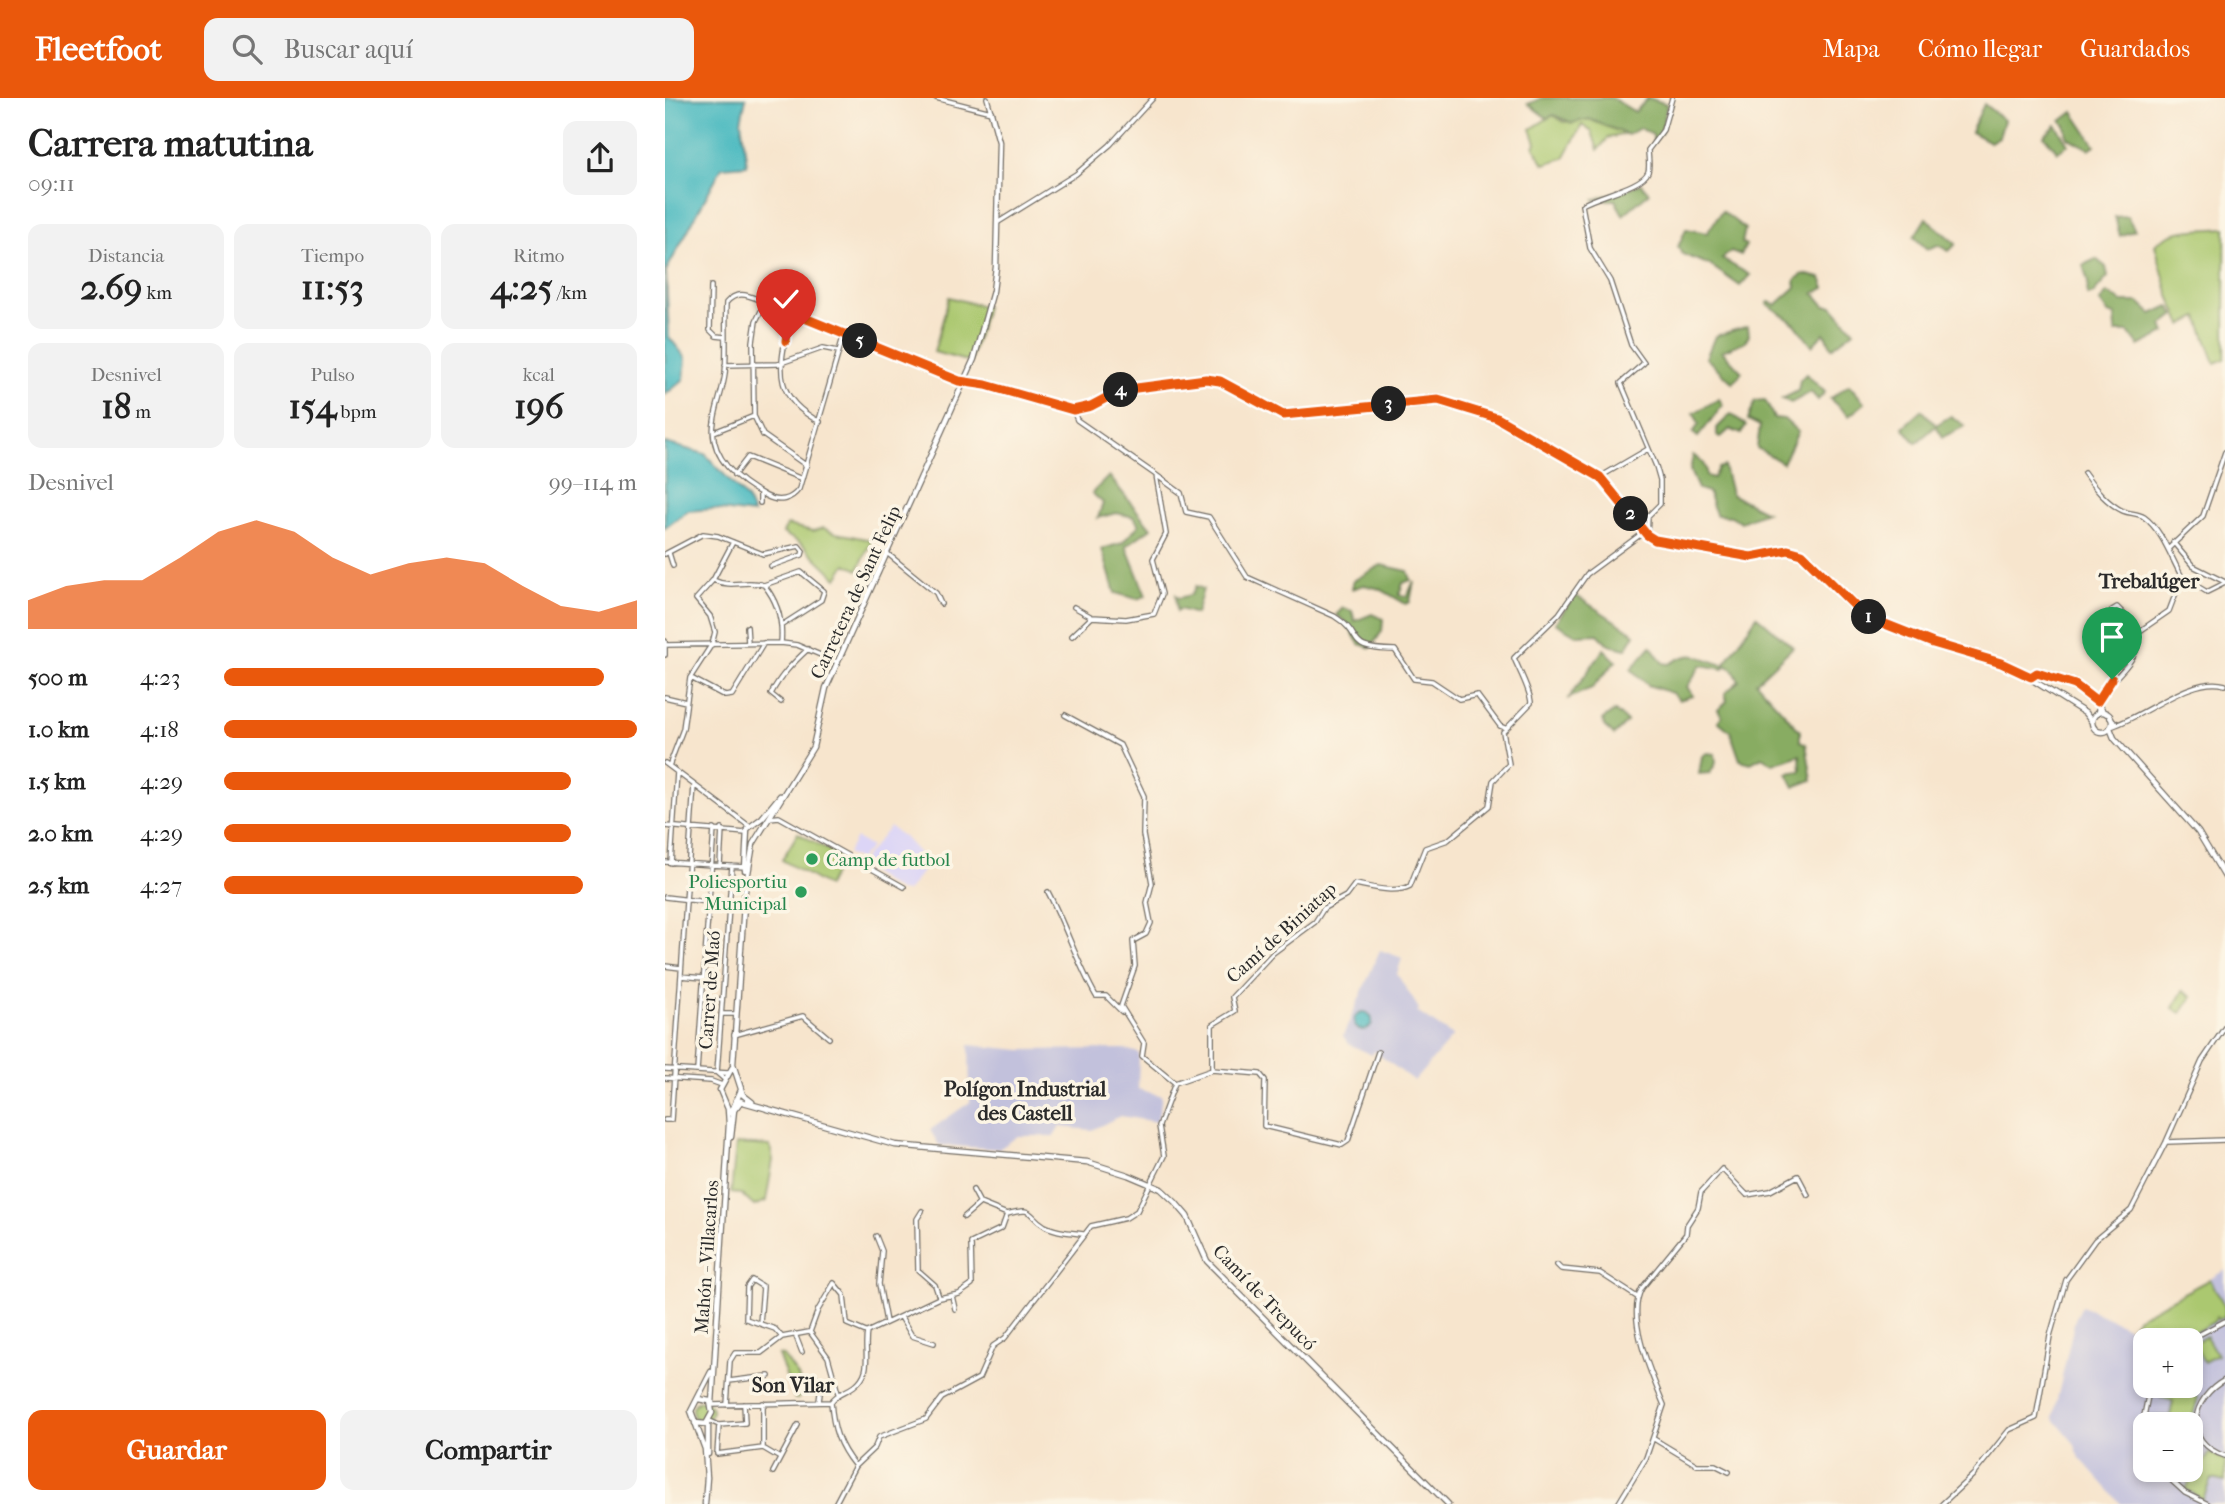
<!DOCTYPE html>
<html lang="es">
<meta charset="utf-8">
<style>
:root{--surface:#fff;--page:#f2f2f2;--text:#222;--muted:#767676;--accent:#ea580c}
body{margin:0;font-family:"IM FELL French Canon",serif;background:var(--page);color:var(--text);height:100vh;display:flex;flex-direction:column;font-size:26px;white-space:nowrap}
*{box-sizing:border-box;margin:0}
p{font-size:23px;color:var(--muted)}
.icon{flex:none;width:38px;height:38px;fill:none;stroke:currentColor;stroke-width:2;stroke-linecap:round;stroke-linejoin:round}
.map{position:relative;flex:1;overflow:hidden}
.sheet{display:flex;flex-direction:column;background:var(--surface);width:665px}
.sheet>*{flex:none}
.controls{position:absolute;left:1468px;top:1230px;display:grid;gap:14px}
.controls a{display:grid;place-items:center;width:70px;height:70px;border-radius:14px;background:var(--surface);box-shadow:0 4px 10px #0003;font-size:35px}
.pin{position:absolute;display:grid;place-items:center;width:60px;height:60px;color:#fff;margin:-72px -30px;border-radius:50% 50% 50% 0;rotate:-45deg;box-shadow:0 0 7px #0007}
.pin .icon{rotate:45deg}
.km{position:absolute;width:35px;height:35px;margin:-18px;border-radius:50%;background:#222;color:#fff;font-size:19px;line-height:35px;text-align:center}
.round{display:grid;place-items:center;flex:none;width:74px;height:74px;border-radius:14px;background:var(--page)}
.head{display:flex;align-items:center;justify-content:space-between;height:119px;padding:0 28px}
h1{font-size:38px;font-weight:700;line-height:52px}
.figures{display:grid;grid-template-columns:repeat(3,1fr);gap:10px;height:119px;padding:7px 28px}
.figures div{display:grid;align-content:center;border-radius:14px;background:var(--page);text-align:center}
.figures b{font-size:35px;font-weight:700}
.figures small{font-size:19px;font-weight:400}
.figures p{font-size:19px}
.chart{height:196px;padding:14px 28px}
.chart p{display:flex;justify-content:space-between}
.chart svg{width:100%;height:126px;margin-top:7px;fill:var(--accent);opacity:.7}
.cta{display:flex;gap:14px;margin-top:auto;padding:14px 28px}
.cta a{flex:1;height:80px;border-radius:14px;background:var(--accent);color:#fff;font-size:28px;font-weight:700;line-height:80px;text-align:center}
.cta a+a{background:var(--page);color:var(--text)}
ul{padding:0 28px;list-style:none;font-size:23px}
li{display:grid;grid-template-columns:112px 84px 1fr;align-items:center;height:52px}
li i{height:18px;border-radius:9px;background:var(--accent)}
header{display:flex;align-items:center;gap:42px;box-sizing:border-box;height:98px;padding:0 35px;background:var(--accent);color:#fff}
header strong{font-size:33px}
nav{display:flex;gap:38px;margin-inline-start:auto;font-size:24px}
.search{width:490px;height:63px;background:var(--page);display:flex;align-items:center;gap:18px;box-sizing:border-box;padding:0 24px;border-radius:14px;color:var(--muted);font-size:26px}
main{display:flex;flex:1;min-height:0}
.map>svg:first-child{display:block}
.built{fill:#dcd5f6}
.industrial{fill:#c2c1dc;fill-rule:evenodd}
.green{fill:#abc86f;stroke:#6b7a4d;stroke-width:2}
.forest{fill:#88ac62;stroke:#5a6c46;stroke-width:2}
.water{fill:#4ab9c0;stroke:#3a7276;stroke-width:2}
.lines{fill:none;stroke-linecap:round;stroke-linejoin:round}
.street-casing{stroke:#726c64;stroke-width:6}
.secondary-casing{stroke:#726c64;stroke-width:7}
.street{stroke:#fff;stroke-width:3.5}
.secondary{stroke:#fff;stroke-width:4.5}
.route-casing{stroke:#fff;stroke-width:14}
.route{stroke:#ea580c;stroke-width:9}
.leisure-dot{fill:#2e9e5b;stroke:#fcf5e5;stroke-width:2.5}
.labels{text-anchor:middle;stroke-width:7;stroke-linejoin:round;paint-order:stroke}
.street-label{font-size:19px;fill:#2b2b2b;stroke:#fcf5e5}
.leisure-label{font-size:19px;fill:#27864d;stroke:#fcf5e5;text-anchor:start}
.neighbourhood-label{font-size:21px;font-weight:bold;fill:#2b2b2b;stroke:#fcf5e5}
</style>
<header>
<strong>Fleetfoot</strong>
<div class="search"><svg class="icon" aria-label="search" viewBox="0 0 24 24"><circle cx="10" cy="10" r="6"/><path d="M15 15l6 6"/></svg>Buscar aquí</div>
<nav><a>Mapa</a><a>Cómo llegar</a><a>Guardados</a></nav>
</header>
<main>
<section class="sheet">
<div class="head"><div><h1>Carrera matutina</h1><p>09:11</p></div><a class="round"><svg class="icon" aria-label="share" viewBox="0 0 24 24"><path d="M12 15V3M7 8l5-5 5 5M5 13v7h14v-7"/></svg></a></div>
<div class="figures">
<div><p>Distancia</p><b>2.69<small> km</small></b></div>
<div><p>Tiempo</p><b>11:53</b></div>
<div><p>Ritmo</p><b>4:25<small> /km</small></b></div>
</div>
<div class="figures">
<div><p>Desnivel</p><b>18<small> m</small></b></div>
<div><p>Pulso</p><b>154<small> bpm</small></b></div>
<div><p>kcal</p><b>196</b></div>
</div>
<div class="chart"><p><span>Desnivel</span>99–114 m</p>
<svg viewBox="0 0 160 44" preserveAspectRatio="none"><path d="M0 44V34L10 29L20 27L30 27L40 19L50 10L60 6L70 10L80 19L90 25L100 21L110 19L120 21L130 29L140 36L150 38L160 34V44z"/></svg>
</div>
<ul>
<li><b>500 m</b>4:23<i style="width:92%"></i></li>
<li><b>1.0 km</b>4:18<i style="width:100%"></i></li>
<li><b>1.5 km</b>4:29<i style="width:84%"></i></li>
<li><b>2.0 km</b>4:29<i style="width:84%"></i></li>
<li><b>2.5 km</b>4:27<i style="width:87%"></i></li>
</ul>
<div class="cta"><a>Guardar</a><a>Compartir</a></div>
</section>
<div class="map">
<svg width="1560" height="1406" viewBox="0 0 1560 1406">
<rect width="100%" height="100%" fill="#fcf5e5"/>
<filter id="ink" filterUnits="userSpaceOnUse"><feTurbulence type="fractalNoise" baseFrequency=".0143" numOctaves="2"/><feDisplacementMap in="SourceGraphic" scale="14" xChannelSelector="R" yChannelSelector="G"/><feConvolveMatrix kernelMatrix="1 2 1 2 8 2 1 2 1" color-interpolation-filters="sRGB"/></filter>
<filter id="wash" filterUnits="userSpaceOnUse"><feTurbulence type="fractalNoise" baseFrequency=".00686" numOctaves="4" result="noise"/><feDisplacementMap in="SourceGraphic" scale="28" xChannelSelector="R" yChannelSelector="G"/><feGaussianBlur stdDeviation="1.57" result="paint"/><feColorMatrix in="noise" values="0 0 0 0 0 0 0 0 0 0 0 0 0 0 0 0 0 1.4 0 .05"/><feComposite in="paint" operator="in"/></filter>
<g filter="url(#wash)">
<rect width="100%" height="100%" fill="#f7e5cd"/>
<path class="built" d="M225 729 239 739 263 765 242 794 234 793 193 767Z
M191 740 206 749 194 762 182 756Z"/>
<path class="industrial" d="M715 852 737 860 732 876 754 911 752 914 788 938 749 983 709 953 707 957 684 946 678 938Z
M304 947 356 952 459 951 474 955 473 991 497 998 492 1024 455 1018 427 1032 395 1029 389 1038H353L334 1051 274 1047 265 1032 305 1004Z
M1560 1172V1209L1545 1181Z
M1417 1208 1465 1230 1482 1242 1480 1288H1526V1242H1516L1560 1218V1406H1456L1415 1360 1409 1345 1388 1320 1410 1221ZM1480 1326H1526V1372H1480Z"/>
<path class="green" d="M888 17 899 24 924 21 961 36 943 40 933 52 927 34 917 27 899 60 879 66 869 49 871 45 866 31Z
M1560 130V261L1550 265 1533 219 1517 227 1504 198 1490 147C1509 128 1535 133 1560 130Z
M284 199 321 209 305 264 269 254Z
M122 427 148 433 158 430 171 435 207 442 193 472 181 466 172 480 138 447 118 435Z
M133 735 178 760 162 788 117 762Z
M1518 893 1527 899 1516 915 1508 910Z
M71 1046 105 1048 108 1062 101 1103 89 1108 76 1096 66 1095Z
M1545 1181 1560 1209V1218L1553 1222 1551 1219 1549 1224C1515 1242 1500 1254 1465 1230L1473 1219Z
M1541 1238 1552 1257 1539 1264 1528 1245Z
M113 1257 118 1258C130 1273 140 1281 133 1301H130Z
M1490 1288H1516L1533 1300 1527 1321 1532 1340 1526 1343V1326H1484L1483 1318H1505L1508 1303 1487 1296Z
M27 1313a10 10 0 1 1 20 0a10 10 0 1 1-20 0Z
M1545 1355 1560 1362V1384L1546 1381 1538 1401 1520 1391Z"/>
<path class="forest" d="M877 0H947L970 14 983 0 1002 6 996 35 988 44V37L975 30 963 37 924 21 907 25 889 17 882 20 863 6Z
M1319 6 1339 22 1334 39 1325 44 1306 34Z
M1408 14 1430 47 1424 51 1402 39 1400 27 1396 23Z
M1391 27 1403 46 1393 54 1379 38Z
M976 86 984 95 958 117 950 102H928Z
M1057 113 1080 131 1077 145 1081 147 1076 157 1066 153 1057 161 1085 177 1075 188 1045 167 1017 156 1013 149 1021 131 1042 135Z
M1462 118 1470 132 1455 138 1450 119Z
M1261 120 1291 146 1284 153 1273 147 1262 151 1249 139Z
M1431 161 1441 169 1443 179 1427 197H1422L1423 184 1418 167Z
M1138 176 1156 180 1160 190 1149 195 1160 208H1167L1189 233 1167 250 1159 235 1147 248 1130 226 1102 206 1104 204 1111 207 1131 189 1130 182Z
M1442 195 1457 204H1474L1487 216 1504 208 1510 217 1497 227 1500 235 1474 248 1463 234H1451L1450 217 1443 215 1435 204Z
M1083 228 1084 238 1079 244 1057 253 1077 274 1068 285 1041 260 1050 238Z
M1141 276 1160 294 1153 302 1146 294 1126 305 1117 301 1133 293 1135 282Z
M1184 287 1200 305 1184 318 1165 301Z
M1054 301 1058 307 1033 339 1028 335 1034 326 1029 315Z
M1100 302 1109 320 1119 321 1133 334 1118 365 1092 350 1095 328 1083 322 1090 303Z
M1257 312 1271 327 1286 318 1300 328 1278 339 1271 328 1251 345 1238 329Z
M1066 316 1081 327 1076 336 1065 331 1056 339 1052 337V330Z
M1028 357C1037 362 1042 368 1041 378L1048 380 1053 370 1059 368 1066 396 1101 414 1076 424 1066 418 1051 417 1043 394 1033 391 1025 373Z
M444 378 486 430 461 448 481 498 472 501 450 495 437 451 457 445 474 427 469 419 451 415 433 420 438 405 427 395Z
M716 467 743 473 746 482 738 485 734 497 742 499 749 483 745 504 741 506 715 491 699 487 687 491 688 483Z
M531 488 538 491 531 516 515 511 512 513 511 497 514 500 526 497Z
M910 497 970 536 961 551 944 547 933 536 911 537 890 525Z
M678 510 687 513 690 523 707 516 718 521 717 533 706 550 694 546 680 523 671 517Z
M1092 518 1128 549 1091 584 1135 633V643L1141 646 1147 682 1129 689 1122 675 1136 673 1135 657 1108 666 1097 659 1086 665 1075 662 1065 633 1053 623 1057 618 1053 612 1062 603 1060 595 1074 583 1068 571 1060 567 1059 571 1036 567 1022 589 1028 598 1014 602 1007 595 983 587 966 571 986 548 998 565 1004 566C1029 550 1033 560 1059 567Z
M939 551 951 563 927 590 904 600Z
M950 613 962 624 949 637 939 628 938 621Z
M1042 655 1050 656 1051 665 1045 675 1034 676 1037 658Z"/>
<path class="water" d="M0 0H81L76 23 82 67 57 69 1 173 4 239 21 260 19 281 0 297Z
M0 345 40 356 82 401 88 416 48 411 23 413 0 430Z
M689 923a9 9 0 1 1 18 0a9 9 0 1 1-18 0Z"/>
</g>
<g filter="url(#ink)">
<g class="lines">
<g class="street-casing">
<path id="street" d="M271 0 326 14
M322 0 326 14
M332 125 411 76 445 47 488 0
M46 188 45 232 51 238 60 239
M100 205 91 223 88 244 89 318 98 337 142 368
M125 214C117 265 102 296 155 324
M179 236 134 391C126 402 114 405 101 398 74 384 43 359 49 324 51 308 58 292 60 276 62 253 60 228 61 205 73 191 84 198 100 204L299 285
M60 267 113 266 158 250 173 253
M49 334 89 318
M1419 375C1428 389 1443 406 1458 413 1465 416 1473 415 1479 419 1498 433 1506 460 1517 479
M69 377 83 359 137 381
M491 377 516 395 521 414 544 419 582 479 669 518C703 539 676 551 730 552L749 581 767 583 794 601 812 597 835 628 840 630
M935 379 983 351
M95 395V405
M982 437 983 418 995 406V382L991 368 956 285 979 265 966 247 945 183 925 150 917 107C933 97 977 89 983 74 985 68 983 58 983 52L998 32 1007 0
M1508 444 1528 468 1560 484
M1503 451 1538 418 1560 354
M4 455 8 468
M0 456 38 436 53 438 98 456 134 448 138 453 137 457 106 468
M223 456 271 495 276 506
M1517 479 1542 494 1560 485
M48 482C68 491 80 481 99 487 113 504 118 524 116 545
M99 487 136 474 159 493 156 502 117 527
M409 509 427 519
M1447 512 1452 509 1459 516 1464 537 1471 539
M82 529 83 545
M407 538 427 519 461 521 489 516 497 496 488 461 501 436 491 377 412 322 408 312
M0 543V557
M0 547 116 545 132 547 172 564
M1366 579 1372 575C1402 583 1422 592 1441 616
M26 580 60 598 67 597 99 545
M0 599 21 604
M116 604 106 596C115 578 128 565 143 551
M1432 616C1440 579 1460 578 1471 553 1473 548 1472 541 1472 535L1504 513 1517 479
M400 617 455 647 479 698 478 737 487 785 482 805 486 825 481 836 468 843 470 868 456 908 479 945 477 958 510 985
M1445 620 1453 626
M1445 629C1478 620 1526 577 1560 587
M0 665 84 728
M4 668 18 631 25 580 47 546 50 534 45 518 31 501 48 482 68 444
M104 720 114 719 239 789
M0 728 81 735
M0 764 80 769
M6 765 12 674
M55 767 57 731
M383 794C401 828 412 865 431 898H441L457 914
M0 799 43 804
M0 868 16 870
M16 878 38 880
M37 901 57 902
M56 916H71
M69 937 138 918 164 940
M0 971 63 975
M547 972V927L570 913 567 899 608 855 650 824 659 810 681 798 690 786C706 789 730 796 745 788L760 750 783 742 824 708 828 683 844 666 838 634 866 605C866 594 854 572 849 560L894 516 922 476 979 434
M32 973 49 731
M0 980 46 983 57 987
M60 982 52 975 67 768
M0 1022H6L29 687
M1501 1044 1560 1042
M308 1092 315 1105
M257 1113 252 1121 253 1172 270 1187 274 1199
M299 1119 315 1105 342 1116
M211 1138 217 1153 214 1186 221 1224
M892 1167 896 1171 935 1175 972 1199
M287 1198 290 1211
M236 1219 247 1238 269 1245
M95 1225 98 1189 87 1182 82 1189 81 1221 110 1231 117 1239
M130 1236 137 1254
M1524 1242 1560 1223
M150 1277 156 1288 154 1303
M1560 1282C1526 1300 1517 1344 1560 1358
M64 1283 104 1278
M173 1295 163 1259 145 1234 153 1212 169 1185 179 1197 182 1226 201 1234
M166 1304C173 1294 180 1295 189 1288 209 1273 198 1254 202 1234L274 1200 294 1196 307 1187 306 1145 337 1130 342 1116C371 1108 361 1117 380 1128 392 1134 406 1135 419 1136
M166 1304C168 1330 173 1347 190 1368
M98 1305V1350
M47 1307 166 1304
M62 1307 65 1263 70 1255H96L117 1239 144 1234
M45 1323 54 1327 80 1325 79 1306
M54 1327 52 1356 98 1350 115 1360
M1480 1334 1479 1318 1485 1288
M989 1341 1032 1367H1050L1064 1374
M1495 1372 1520 1395 1543 1406
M108 1374 133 1327
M170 1406 190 1368 210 1349 214 1339 261 1321 277 1300 314 1280 328 1248 340 1240 426 1128 461 1120 472 1113 499 1058 494 1028 510 985 547 972 595 976 600 982 599 1028 677 1047 683 1043 713 954
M953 1406 981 1360 999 1307C987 1278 960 1219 977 1190L1021 1136 1022 1127 1033 1110 1036 1094 1057 1071 1082 1097 1105 1093 1133 1078 1143 1097
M1277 1406 1308 1377 1344 1332 1371 1320 1385 1238 1401 1182 1430 1142 1466 1112 1501 1044 1537 963 1560 929"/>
</g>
<g class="secondary-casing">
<path id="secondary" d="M301 285 321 287 408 312 426 308 456 292 541 281 555 283 618 317 773 302 832 320 935 379 982 437 990 442 1086 459 1123 452 1137 456 1200 518 1268 545 1347 569 1420 615 1427 624
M1427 624a10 10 0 1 1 20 0a10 10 0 1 1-20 0Z
M1445 630 1449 640 1533 734 1560 779
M80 772 82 731 97 720 115 698
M80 792 68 966 78 997 87 1004
M80 793 88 746 148 649 161 590 309 261 328 193 331 169 334 44 326 14
M71 1002 230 1047 422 1064 463 1077 496 1091 510 1104 522 1118 542 1163 783 1406
M66 1015 76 992
M66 1039 69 1012 76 1003
M47 1306 64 1026 63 1011 55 992 67 970
M30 1325 41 1326 47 1315 45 1303 33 1301
M43 1356V1325
M42 1380 40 1351 26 1313 46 1274
M40 1406 42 1379"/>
</g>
<use href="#street" class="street"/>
<use href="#secondary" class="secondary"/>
</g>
</g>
<g class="lines" filter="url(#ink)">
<g class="route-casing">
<path id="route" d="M121 243 125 214 294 283 321 287 408 312 426 308 456 292 541 281 555 283 618 317 773 302 832 320 935 379 982 437 990 442 1086 459 1123 452 1137 456 1200 518 1268 545 1336 565 1366 579 1372 575 1410 587 1432 604 1447 581"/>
</g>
<use href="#route" class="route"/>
</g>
<g class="leisure-dot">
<circle cx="147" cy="761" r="7"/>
<circle cx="136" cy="794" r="7"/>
</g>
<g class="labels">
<g class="street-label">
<text transform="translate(190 494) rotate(-65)" y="7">Carretera de Sant Felip</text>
<text transform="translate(616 834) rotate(-42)" y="7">Camí de Biniatap</text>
<text transform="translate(44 892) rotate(-86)" y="7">Carrer de Maó</text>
<text transform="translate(41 1159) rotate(-86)" y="7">Mahón - Villacarlos</text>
<text transform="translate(600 1199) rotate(46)" y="7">Camí de Trepucó</text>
</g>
<g class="leisure-label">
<text x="161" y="768">Camp de futbol</text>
<text x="122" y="790" text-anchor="end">Poliesportiu<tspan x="122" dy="22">Municipal</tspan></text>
</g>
<g class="neighbourhood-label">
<text x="1484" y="490">Trebalúger</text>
<text x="360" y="998">Polígon Industrial<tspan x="360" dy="24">des Castell</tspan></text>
<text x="128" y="1294">Son Vilar</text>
</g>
</g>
</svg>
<div class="controls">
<a>+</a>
<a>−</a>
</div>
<div class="pin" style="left:1447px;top:581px;background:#1e9e55"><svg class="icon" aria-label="arrive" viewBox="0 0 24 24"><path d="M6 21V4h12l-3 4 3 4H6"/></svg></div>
<div class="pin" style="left:121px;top:243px;background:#d93025"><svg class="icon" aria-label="check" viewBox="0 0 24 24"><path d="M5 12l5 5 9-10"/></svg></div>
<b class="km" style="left:1204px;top:519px">1</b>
<b class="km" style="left:966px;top:416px">2</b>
<b class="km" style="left:724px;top:306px">3</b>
<b class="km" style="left:456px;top:292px">4</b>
<b class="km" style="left:195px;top:243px">5</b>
</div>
</main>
